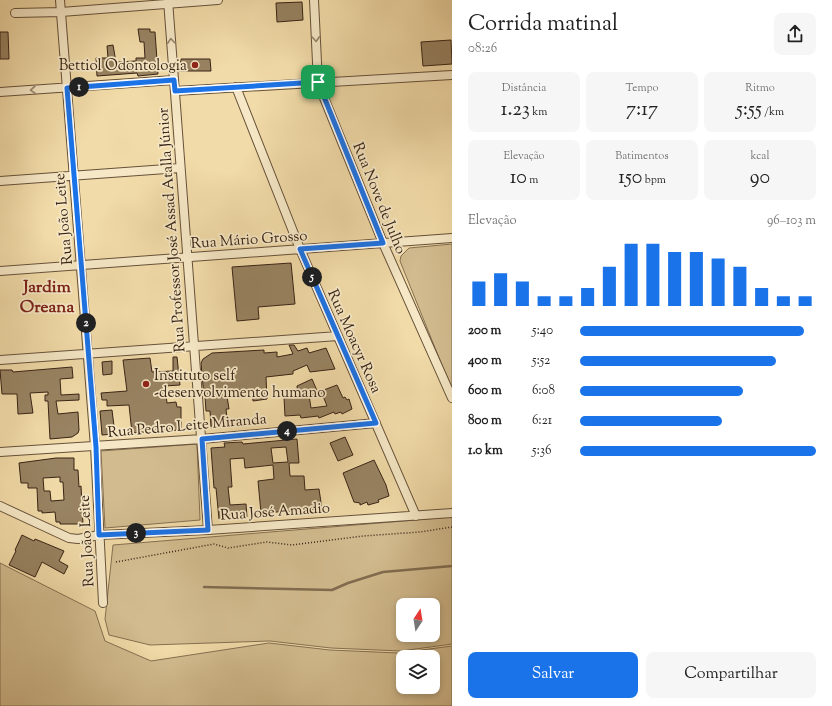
<!DOCTYPE html>
<html lang="pt">
<meta charset="utf-8">
<style>
:root{--surface:#fff;--page:#f6f6f6;--text:#222;--muted:#767676;--accent:#1a73e8}
body{margin:0;font-family:"Sorts Mill Goudy",serif;background:var(--page);color:var(--text);height:100vh;display:flex;flex-direction:column;font-size:15px;white-space:nowrap}
*{box-sizing:border-box;margin:0}
p{font-size:13px;color:var(--muted)}
.icon{flex:none;width:22px;height:22px;fill:none;stroke:currentColor;stroke-width:2;stroke-linecap:round;stroke-linejoin:round}
.map{position:relative;flex:1;overflow:hidden}
.details{display:flex;flex-direction:column;background:var(--surface);width:380px}
.details>*{flex:none}
.needle{width:26px;rotate:12deg}
.buttons{position:absolute;left:396px;top:598px;display:grid;gap:8px}
.buttons a{display:grid;place-items:center;width:44px;height:44px;border-radius:8px;background:var(--surface);box-shadow:0 2px 6px #0003;font-size:20px}
.pin{position:absolute;display:grid;place-items:center;width:34px;height:34px;color:#fff;margin:-17px;border-radius:8px;box-shadow:0 2px 6px #0006}
.km{position:absolute;width:20px;height:20px;margin:-10px;border-radius:50%;background:#222;color:#fff;font-size:11px;line-height:20px;text-align:center}
.round{display:grid;place-items:center;flex:none;width:42px;height:42px;border-radius:8px;background:var(--page)}
.summary{display:flex;align-items:center;justify-content:space-between;height:68px;padding:0 16px}
h1{font-size:22px;font-weight:600;line-height:30px}
.stats{display:grid;grid-template-columns:repeat(3,1fr);gap:6px;height:68px;padding:4px 16px}
.stats div{display:grid;align-content:center;border-radius:8px;background:var(--page);text-align:center}
.stats b{font-size:20px;font-weight:600}
.stats small{font-size:11px;font-weight:400}
.stats p{font-size:11px}
.chart{height:112px;padding:8px 16px}
.chart p{display:flex;justify-content:space-between}
.chart svg{width:100%;height:72px;margin-top:4px;stroke:var(--accent);stroke-width:6}
.action{display:flex;gap:8px;margin-top:auto;padding:8px 16px}
.action a{flex:1;height:46px;border-radius:8px;background:var(--accent);color:#fff;font-size:16px;font-weight:600;line-height:46px;text-align:center}
.action a+a{background:var(--page);color:var(--text)}
ul{padding:0 16px;list-style:none;font-size:13px}
li{display:grid;grid-template-columns:64px 48px 1fr;align-items:center;height:30px}
li i{height:10px;border-radius:5px;background:var(--accent)}
main{display:flex;flex:1;min-height:0}
.map>svg:first-child{display:block}
.green{fill:#d2bc8f;stroke:#857052;fill-rule:evenodd}
.lines{fill:none;stroke-linecap:round;stroke-linejoin:round}
.stream{stroke:#816c50;stroke-width:2.5}
.building{fill:#988362;stroke:#382316;fill-rule:evenodd}
.street-casing{stroke:#66513a;stroke-width:10}
.path{stroke:#382316;stroke-width:1.5;stroke-dasharray:1 2;stroke-linecap:butt}
.street{stroke:#f6e8c6;stroke-width:8}
.oneway{stroke:#97866e}
.route-casing{stroke:#fff;stroke-width:8}
.route{stroke:#1a73e8;stroke-width:5}
.poi-dot{fill:#8f2418;stroke:#f6e8c6;stroke-width:1.5}
.labels{text-anchor:middle;stroke-width:3.5;stroke-linejoin:round;paint-order:stroke}
.poi-label{font-size:15px;fill:#382316;stroke:#f6e8c6;text-anchor:end}
.street-label{font-size:15px;fill:#382316;stroke:#f6e8c6}
.quarter-label{font-size:17px;font-weight:bold;fill:#7a1f14;stroke:#f6e8c6}
</style>
<main>
<div class="map">
<svg width="452" height="706" viewBox="0 0 452 706">
<rect width="100%" height="100%" fill="#f1dba8"/>
<filter id="stains"><feTurbulence type="fractalNoise" baseFrequency=".005" numOctaves="4"/><feColorMatrix values="0 0 0 0 .2 0 0 0 0 .09 0 0 0 0 .02 0 0 0 .5 -.17"/></filter>
<radialGradient id="worn" r=".72"><stop offset=".6" stop-color="#630" stop-opacity="0"/><stop offset="1" stop-color="#630" stop-opacity=".3"/></radialGradient>
<path class="green" d="M452 244V390L400 261 401 256 409 248Z
M197 444 200 520 105 528 101 451Z
M452 517V644L401 651 331 648 270 641 150 645 109 635 105 619 113 545ZM403 605H433V635H403Z
M0 563 95 611 105 641 151 661 269 643 330 650 399 653 452 646V706H0ZM403 657H433V687H403Z"/>
<g class="lines">
<path class="stream" d="M204 587 332 590 348 583 383 572 452 566"/>
</g>
<path class="building" d="M302 2 303 20 277 22 276 3Z
M138 29H150V32H155L158 74 138 76 137 73 97 76 96 58H108L107 46 113 45 116 62 136 61V58H145L144 42H140Z
M0 32H8L9 59H0Z
M451 40 452 64 423 66 421 42Z
M181 59H210L211 71H179Z
M291 263 295 304 258 307 259 319 237 321 232 267Z
M289 345H294L298 351 307 348 309 353 326 348 335 369 310 372 307 365 293 371V374L266 377 267 399 253 401 252 389 237 390 238 395 227 396 229 409H226L228 426 211 427 210 411H206L205 397H204L201 363 203 359 212 353 264 350V353L277 352V357L293 354Z
M173 357H177L180 385 165 386 167 403 176 402 177 407H181V430L132 433 129 405 107 406V400H102L101 393 127 391 123 360 150 358 152 372 173 371Z
M112 361V374L103 375 102 362Z
M72 367 73 378 60 379 61 395 79 394V400L56 401 58 414 78 412 79 430 78 433 72 437 50 439 48 401H45V395H48V392L30 393 33 413 18 414 17 394H2L0 370H12L13 372Z
M312 379 318 393 309 395 311 408 327 406 321 391 337 385 343 398 345 397 347 400 349 399 352 409 342 414 341 412 335 414 334 412 319 418 318 416 301 418 300 415 285 416 284 398 298 396 297 386Z
M112 410 115 434 102 435 100 411Z
M345 437 353 455 338 461 330 443Z
M297 439 299 463H289L290 476H304L305 490 319 489 322 509 261 513 258 481 274 479 273 465 245 468 244 458 230 459 232 487H228L230 505 246 504 247 517 219 519 216 488H214L211 448 225 447 224 443 242 442 243 444ZM286 447 288 462 273 463 271 448Z
M56 458H74V470H78L79 487 81 486 83 524H60V522H56L55 512 42 513V511H38L37 488H28V483H21L19 463ZM60 477V482H63L64 500 51 501 50 491H44L43 478Z
M374 460 386 485 389 496 378 500 379 502 368 505 367 502 360 505V503L354 502 343 473Z
M22 535 34 541 35 539 64 551 59 561 68 566 64 574 42 562 35 577 9 565 16 551 15 550Z"/>
<g class="lines">
<g class="street-casing">
<path id="street" d="M60 0 95 447 103 603
M168 0 208 530
M314 0 318 83 383 243 452 398
M15 13 61 12 218 0
M236 87 300 249 416 516
M175 91 452 75
M0 92 174 80
M0 181 180 168
M0 271 452 238
M0 360 338 336
M0 452 202 439 376 423
M0 506 69 538 78 539 99 535 208 530 452 513"/>
</g>
<path class="path" d="M116 562 214 544 228 548 267 542 292 545 363 536 420 532 452 527"/>
<use href="#street" class="street"/>
</g>
<defs><path id="oneway-chevron" d="M-2-3.5L2.5 0L-2 3.5" fill="none" stroke-width="1.6" stroke-linecap="round" stroke-linejoin="round"/></defs>
<g class="oneway">
<use href="#oneway-chevron" transform="translate(316 39) rotate(87)"/>
<use href="#oneway-chevron" transform="translate(171 41) rotate(-94)"/>
<use href="#oneway-chevron" transform="translate(33 90) rotate(176)"/>
</g>
<g class="lines">
<g class="route-casing">
<path id="route" d="M174 80 175 91 318 82 383 243 300 249 376 423 202 439 208 530 99 535 96 447 67 88Z"/>
</g>
<use href="#route" class="route"/>
</g>
<g class="poi-dot">
<circle cx="195" cy="65" r="4"/>
<circle cx="146" cy="384" r="4"/>
</g>
<g class="labels">
<g class="poi-label">
<text x="187" y="70">Bettiol Odontologia</text>
<text x="154" y="380" text-anchor="start">Instituto self<tspan x="154" dy="17">-desenvolvimento humano</tspan></text>
</g>
<g class="street-label">
<text transform="translate(380 198) rotate(68)" y="5">Rua Nove de Julho</text>
<text transform="translate(63 219) rotate(-95)" y="5">Rua João Leite</text>
<text transform="translate(171 230) rotate(-94)" y="5">Rua Professor José Assad Atalla Júnior</text>
<text transform="translate(249 239) rotate(-4)" y="5">Rua Mário Grosso</text>
<text transform="translate(355 341) rotate(66)" y="5">Rua Moacyr Rosa</text>
<text transform="translate(187 425) rotate(-5)" y="5">Rua Pedro Leite Miranda</text>
<text transform="translate(275 511) rotate(-4)" y="5">Rua José Amadio</text>
<text transform="translate(86 541) rotate(-93)" y="5">Rua João Leite</text>
</g>
<g class="quarter-label">
<text x="47" y="292">Jardim<tspan x="47" dy="20">Oreana</tspan></text>
</g>
</g>
<rect width="100%" height="100%" filter="url(#stains)"/>
<rect width="100%" height="100%" fill="url(#worn)"/>
</svg>
<div class="buttons">
<a><svg class="needle" viewBox="-14 -14 28 28"><path d="M0-13l5 13h-10z" fill="#e53935"/><path d="M0 13l5-13h-10z" fill="#767676"/></svg></a>
<a><svg class="icon" aria-label="layers" viewBox="0 0 24 24"><path d="M12 4l9 5-9 5-9-5zM3 14l9 5 9-5"/></svg></a>
</div>
<div class="pin" style="left:318px;top:82px;background:#1e9e55"><svg class="icon" aria-label="arrive" viewBox="0 0 24 24"><path d="M6 21V4h12l-3 4 3 4H6"/></svg></div>
<b class="km" style="left:79px;top:87px">1</b>
<b class="km" style="left:86px;top:323px">2</b>
<b class="km" style="left:136px;top:533px">3</b>
<b class="km" style="left:287px;top:431px">4</b>
<b class="km" style="left:312px;top:277px">5</b>
</div>
<section class="details">
<div class="summary"><div><h1>Corrida matinal</h1><p>08:26</p></div><a class="round"><svg class="icon" aria-label="share" viewBox="0 0 24 24"><path d="M12 15V3M7 8l5-5 5 5M5 13v7h14v-7"/></svg></a></div>
<div class="stats">
<div><p>Distância</p><b>1.23<small> km</small></b></div>
<div><p>Tempo</p><b>7:17</b></div>
<div><p>Ritmo</p><b>5:55<small> /km</small></b></div>
</div>
<div class="stats">
<div><p>Elevação</p><b>10<small> m</small></b></div>
<div><p>Batimentos</p><b>150<small> bpm</small></b></div>
<div><p>kcal</p><b>90</b></div>
</div>
<div class="chart"><p><span>Elevação</span>96–103 m</p>
<svg viewBox="0 0 160 44" preserveAspectRatio="none"><path d="M5 44V29M15 44V24M25 44V29M35 44V38M45 44V38M55 44V33M65 44V20M75 44V6M85 44V6M95 44V11M105 44V11M115 44V15M125 44V20M135 44V33M145 44V38M155 44V38"/></svg>
</div>
<ul>
<li><b>200 m</b>5:40<i style="width:95%"></i></li>
<li><b>400 m</b>5:52<i style="width:83%"></i></li>
<li><b>600 m</b>6:08<i style="width:69%"></i></li>
<li><b>800 m</b>6:21<i style="width:60%"></i></li>
<li><b>1.0 km</b>5:36<i style="width:100%"></i></li>
</ul>
<div class="action"><a>Salvar</a><a>Compartilhar</a></div>
</section>
</main>
